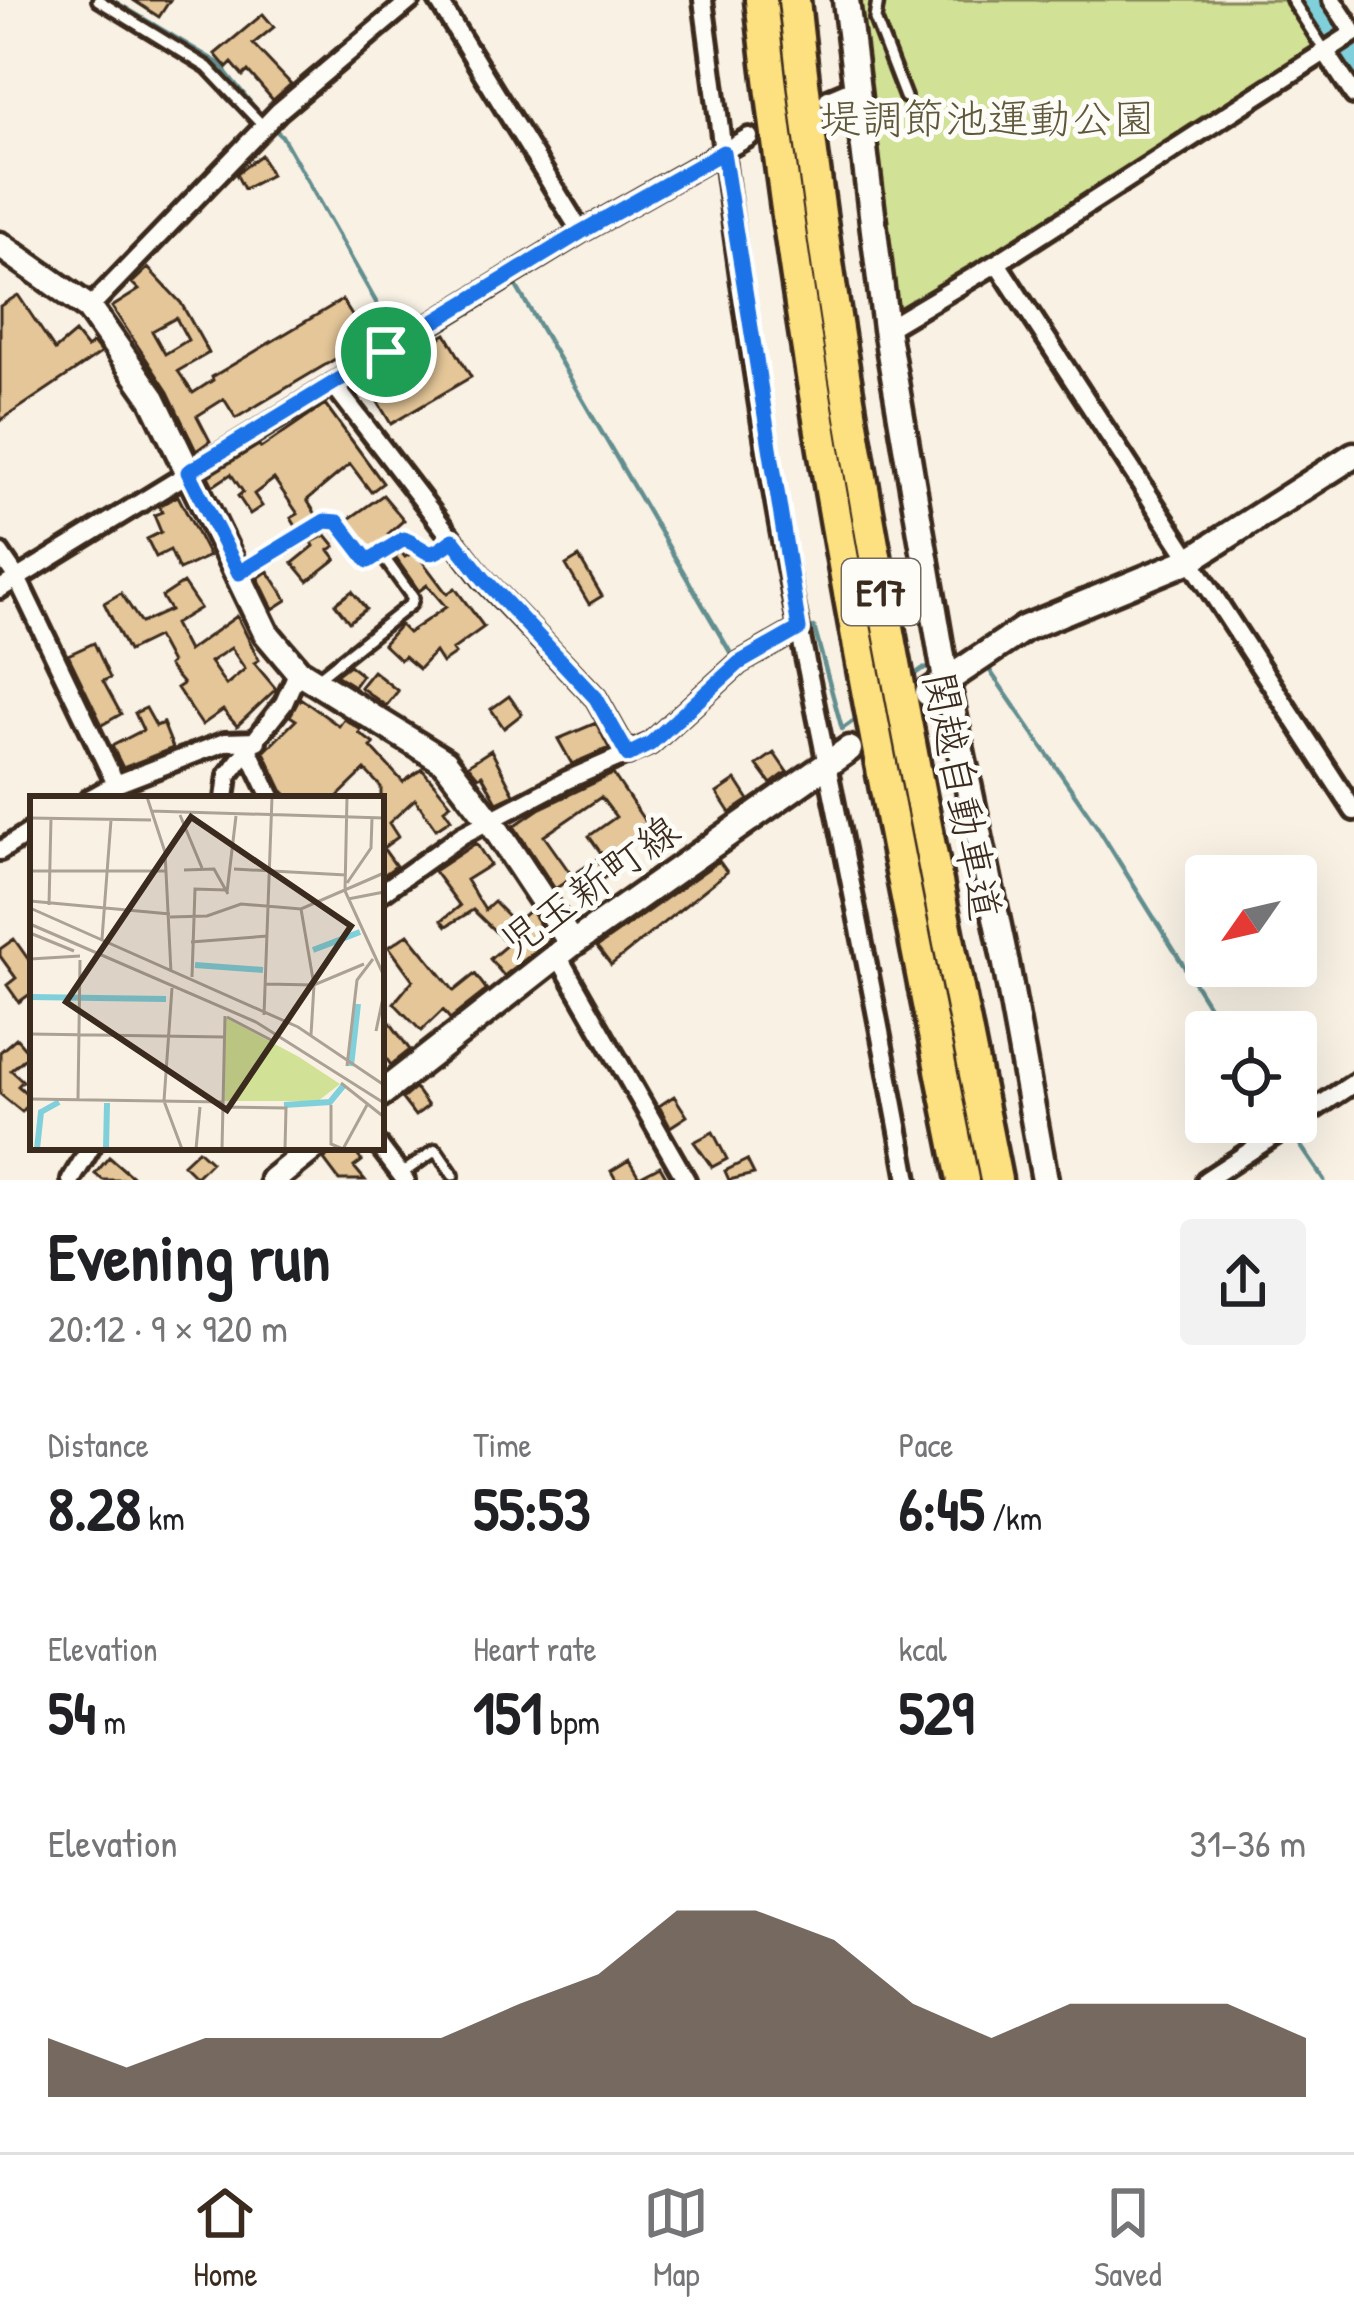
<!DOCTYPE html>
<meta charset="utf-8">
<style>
:root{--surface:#fff;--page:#f2f2f2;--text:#202124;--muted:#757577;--line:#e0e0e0;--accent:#3b2a1e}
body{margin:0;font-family:"Patrick Hand","Klee One",sans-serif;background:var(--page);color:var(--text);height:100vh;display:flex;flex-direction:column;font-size:45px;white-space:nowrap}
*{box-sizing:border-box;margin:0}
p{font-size:39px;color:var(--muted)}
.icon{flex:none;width:66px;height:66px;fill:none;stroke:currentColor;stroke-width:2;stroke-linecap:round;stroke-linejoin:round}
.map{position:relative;height:1180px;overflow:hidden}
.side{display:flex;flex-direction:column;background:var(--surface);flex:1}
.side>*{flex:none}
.needle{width:78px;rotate:236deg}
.controls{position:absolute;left:1185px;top:855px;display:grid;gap:24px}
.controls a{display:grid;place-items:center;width:132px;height:132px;border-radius:12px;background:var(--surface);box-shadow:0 12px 48px #0002;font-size:60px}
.pin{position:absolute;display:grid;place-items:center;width:102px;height:102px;color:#fff;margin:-51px;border:6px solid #fff;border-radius:50%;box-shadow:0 3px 12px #0007}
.round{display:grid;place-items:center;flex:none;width:126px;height:126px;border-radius:12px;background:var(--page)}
.overview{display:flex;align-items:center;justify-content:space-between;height:204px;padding:0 48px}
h1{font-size:66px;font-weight:800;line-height:90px}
.metrics{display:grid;grid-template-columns:repeat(3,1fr);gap:18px;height:204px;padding:12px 48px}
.metrics div{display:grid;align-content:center}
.metrics b{font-size:60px;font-weight:800}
.metrics small{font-size:33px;font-weight:400}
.metrics p{font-size:33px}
.chart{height:336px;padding:24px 48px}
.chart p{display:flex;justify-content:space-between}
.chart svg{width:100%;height:216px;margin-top:12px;fill:var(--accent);opacity:.7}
.tabs{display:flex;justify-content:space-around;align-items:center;height:168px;border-top:3px solid var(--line);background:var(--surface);font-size:33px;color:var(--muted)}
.tabs a{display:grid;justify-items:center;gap:6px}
.tabs .active{color:var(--accent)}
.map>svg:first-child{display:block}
.green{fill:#d1e195;stroke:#86865a;stroke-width:3}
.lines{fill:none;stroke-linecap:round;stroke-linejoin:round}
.stream{stroke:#648e8f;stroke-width:4.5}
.river{stroke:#80d0db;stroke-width:27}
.building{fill:#e4c698;stroke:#3b2a1e;stroke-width:3;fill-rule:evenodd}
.secondary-tunnel{stroke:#d2c9bc;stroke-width:24;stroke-dasharray:24 12;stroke-linecap:butt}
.lane-casing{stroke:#3b2a1e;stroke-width:18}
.street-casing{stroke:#3b2a1e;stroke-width:26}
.secondary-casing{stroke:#3b2a1e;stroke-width:33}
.highway-casing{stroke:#3b2a1e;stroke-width:39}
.lane{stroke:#fdfcf7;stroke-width:9}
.street{stroke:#fdfcf7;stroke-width:16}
.secondary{stroke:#fdfcf7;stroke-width:24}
.highway{stroke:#fde080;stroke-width:30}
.route-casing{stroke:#fff;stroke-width:24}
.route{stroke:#1a73e8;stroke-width:15}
.labels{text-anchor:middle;stroke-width:10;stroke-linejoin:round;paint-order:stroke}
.shield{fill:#fdfcf7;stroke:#75695f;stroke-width:3}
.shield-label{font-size:39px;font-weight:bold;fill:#3b2a1e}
.park-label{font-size:42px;fill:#60583c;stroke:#fdfcf7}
.street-label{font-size:42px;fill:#3b2a1e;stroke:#fdfcf7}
.inset-river{fill:none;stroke:#80d0db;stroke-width:6}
.inset-road{fill:none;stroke:#aca195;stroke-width:3}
.view{fill:#3b2a1e;fill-opacity:0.15;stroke:#3b2a1e;stroke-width:6}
.inset-edge{fill:none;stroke:#3b2a1e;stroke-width:6}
</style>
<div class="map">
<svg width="1354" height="1180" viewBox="0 0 1354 1180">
<rect width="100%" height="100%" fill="#f8f1e4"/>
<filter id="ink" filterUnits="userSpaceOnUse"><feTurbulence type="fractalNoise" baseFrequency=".00833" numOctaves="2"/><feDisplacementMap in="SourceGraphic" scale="24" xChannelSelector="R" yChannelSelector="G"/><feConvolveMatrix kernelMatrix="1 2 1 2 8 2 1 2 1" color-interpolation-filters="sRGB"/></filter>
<g filter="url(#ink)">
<path class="green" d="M855 0H1287L1318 48 891 320Z"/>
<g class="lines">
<path class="stream" d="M112 0 218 63 264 119
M272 127 282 136 389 325 400 337
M408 346 410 349 515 284 733 657H738
M804 633 814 627 842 729 859 717
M986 665 1098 828 1225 1032
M911 677 922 669 933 668
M1290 1130 1324 1180"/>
<path class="river" d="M1312 0 1354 64"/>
</g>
<path class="building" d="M133 0H170L159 17Z
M263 14 274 27 253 44 291 84 273 100 248 71 243 76 232 63 227 68 215 54Z
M261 155 271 175 244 189 236 174Z
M148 268 181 303 209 353 178 371 193 393 213 380 212 377 342 300 361 330 342 342 347 352 236 418 224 399 197 416 210 441 196 451 168 392 112 307 139 290 132 283ZM176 318 188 340 165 354 152 331Z
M18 295 55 350 75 333 87 348 93 343 101 353 0 421V306Z
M446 334 471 377 391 424 365 380Z
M325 404 383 483 371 492 350 464 307 500 317 516 297 528 291 518 298 514 274 479 254 494 262 506 250 514 238 496 243 492 231 474 213 486 208 476 259 445 261 448Z
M383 495 404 520 388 534 391 538 371 550 346 521Z
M178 496 209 556 179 570 170 550 156 557 147 539 161 532 154 515 162 512 159 506Z
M326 535 335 546 329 550 336 559 308 581 293 563 314 546 312 542Z
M401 552 405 557 412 553 420 558 447 594 455 588 484 627 452 650 455 654 442 663 435 652 419 669 404 656 400 660 383 644 400 625 408 633 446 607 427 585 419 591 395 557Z
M579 557 602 596 589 604 566 565Z
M268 571 287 600 273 609 258 578Z
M183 583 200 608 174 624 188 651 237 616 259 660 254 663 276 689 237 726 223 710 202 725 177 688 183 684 168 666 171 663 157 637 128 651 104 603 121 593 141 623 170 610 162 597ZM231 648 245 669 226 685 210 662Z
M352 591 366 609 349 622 335 604Z
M94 643 110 678 103 681 121 714 102 725 68 655Z
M349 665 362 675 354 686 336 675Z
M373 671 398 691 386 706 360 687Z
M509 696 522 714 504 728 491 709Z
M300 698 339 726 344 719 361 730 359 733 374 744 371 747 403 782 422 769 451 804 444 809 451 819 436 829 415 799 389 823 398 837 383 848 396 866 381 877V787L365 770 335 799H291L282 790 264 752 296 720 290 716Z
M146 708 156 726 163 723 173 748 123 768 112 746 143 730 135 713Z
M596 723 609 748 572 764 558 739Z
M491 750 514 794 497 802 482 775 478 777 468 765Z
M774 753 787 772 771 784 757 765Z
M613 774 648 826 606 860 589 836 616 817 601 797 544 836 573 877 555 889 514 826 539 809Z
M736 780 749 800 730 813 717 793Z
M476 843 490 865 466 880 485 910 494 902 515 923 530 910 550 940 504 976 490 959 508 944 473 910 447 926 442 920 460 906 434 871Z
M597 859 608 875 586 890 576 873Z
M719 861 727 872 611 965 597 947Z
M408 934 454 991 475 974 487 990 450 1019 443 1010 421 1031 394 1003 413 980 389 947Z
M14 939 33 966V992L19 1002 7 985 16 978 0 956V949Z
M381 1010 410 1050 391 1065 381 1051Z
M16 1038 30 1054 11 1070 23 1081 18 1086 33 1099 22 1112 0 1094V1052Z
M415 1088 428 1106 415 1116 402 1099Z
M674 1096 687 1116 670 1127 659 1106Z
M713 1132 727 1159 712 1167 694 1142Z
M333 1147H351L362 1161 354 1167 365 1180H339L324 1160Z
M198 1150 211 1162 196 1177 183 1164Z
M109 1157 136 1180H103L95 1174Z
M629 1160 639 1177 660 1166 668 1180H616L611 1171Z
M747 1160 754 1174 729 1180 725 1171Z"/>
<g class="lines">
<path class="secondary-tunnel" d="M849 749 928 693"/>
<g class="lane-casing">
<path id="lane" d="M98 0 207 67 264 127
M878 0 875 19 905 97
M1292 0 1325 51
M382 555 404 539C431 549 423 563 452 541
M241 572 333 520 368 561 382 555 413 598 411 604 318 678
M401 1174 436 1150 453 1175"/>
</g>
<g class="street-casing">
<path id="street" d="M438 0 581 232
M703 0C731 209 756 421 799 628 837 812 874 995 908 1180
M1332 0 1354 33
M1325 51 1354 95
M828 99 854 88
M997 263 1354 811
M89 308 279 111 411 0
M886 329 997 263 1354 33
M333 384 483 579 596 698 628 755
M0 553 17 578 116 784
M0 589 581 232 749 137
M249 751 272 799
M89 799 116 784 225 742 257 741
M225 799 228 775 284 703 298 671
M0 851 33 830
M381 893 462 835 567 780 650 744 739 663 799 629
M558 956 686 1180
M1296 1121 1354 1083
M380 1147 405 1180
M71 1180 91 1147
M1206 1180 1295 1122"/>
</g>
<g class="secondary-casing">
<path id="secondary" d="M846 0 886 329 946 680 1006 964 1045 1180
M0 245 89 308 153 399 266 633 298 671 445 762 491 822 572 944
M928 693 1025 628 1190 560 1354 455
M381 1094 572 944 849 749
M273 1180 314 1147"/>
</g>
<g class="highway-casing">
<path id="highway" d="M761 0C804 398 885 788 963 1180
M794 0C835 398 919 788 996 1180"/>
</g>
<use href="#lane" class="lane"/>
<use href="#street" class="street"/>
<use href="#secondary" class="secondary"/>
<use href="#highway" class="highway"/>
</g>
</g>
<g class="lines" filter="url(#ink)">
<g class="route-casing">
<path id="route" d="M723 152 799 629 739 663 650 744 628 755 596 698 484 579 453 540C424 563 432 550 404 539L368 561 338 522 325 521 239 573 188 472 581 232Z"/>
</g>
<use href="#route" class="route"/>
</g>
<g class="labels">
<rect class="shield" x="842" y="559" width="78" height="66" rx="9"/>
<g class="shield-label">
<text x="881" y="606">E17</text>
</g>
<g class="park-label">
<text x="987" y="133">堤調節池運動公園</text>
</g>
<g class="street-label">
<text transform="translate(963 796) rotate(79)" y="15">関越自動車道</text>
<text transform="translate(589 886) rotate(-36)" y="15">児玉新町線</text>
</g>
</g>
<g transform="translate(30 796)">
<rect width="354" height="354" fill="#f8f1e4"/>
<path d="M196 222 269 261 310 288 288 305H194Z" fill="#d1e195"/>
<path class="inset-river" d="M283 154 330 136M165 169 233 174M0 201 136 203M321 270 328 208M254 309 300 306 314 289M7 353 11 316 29 306M76 353 77 307"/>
<path class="inset-road" d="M117 1 135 56 141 176M317 1 315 95 354 180M121 15 354 22M150 19 172 72M0 22 121 24M204 73 316 79M154 74 184 73 198 98M0 75H137M317 87 341 52 342 22M197 96 206 20M318 103 354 96M0 105 140 118M19 109 21 22M0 112 268 231 354 289M271 113 284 189 281 239M140 121 177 120 211 108 271 113 354 77M0 128 226 226 354 307M0 137 44 155M72 143 81 24M161 146 238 140M0 163 50 160M162 181 165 93 196 94M236 188 284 189 334 168M142 192 134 305 152 353M234 219 242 1M197 221 241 244M346 235 354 197M0 238 194 241M317 270 327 184 343 163M311 287 354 321M0 303 193 306M48 303 50 164M301 309V348L313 353M189 311 256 312 255 353M166 353 170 311M192 353 195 220M313 353 337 309"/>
<path class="view" d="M161 21 321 130 197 314 36 206Z"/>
<rect width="354" height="354" class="inset-edge"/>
</g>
</svg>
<div class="controls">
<a><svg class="needle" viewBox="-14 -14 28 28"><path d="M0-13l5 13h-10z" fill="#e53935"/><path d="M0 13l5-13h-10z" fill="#757577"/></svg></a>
<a><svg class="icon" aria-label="locate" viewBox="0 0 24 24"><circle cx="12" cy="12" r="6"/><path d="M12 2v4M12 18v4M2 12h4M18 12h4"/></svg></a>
</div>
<div class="pin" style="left:386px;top:352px;background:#1e9e55"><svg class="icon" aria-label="arrive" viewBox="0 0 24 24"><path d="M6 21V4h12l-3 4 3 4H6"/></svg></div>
</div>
<section class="side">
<div class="overview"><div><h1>Evening run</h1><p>20:12 · 9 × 920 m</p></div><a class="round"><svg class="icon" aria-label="share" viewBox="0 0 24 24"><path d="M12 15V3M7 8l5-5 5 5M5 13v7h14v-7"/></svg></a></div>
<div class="metrics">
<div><p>Distance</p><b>8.28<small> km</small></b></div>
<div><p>Time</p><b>55:53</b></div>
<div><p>Pace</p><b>6:45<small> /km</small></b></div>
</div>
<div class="metrics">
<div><p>Elevation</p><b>54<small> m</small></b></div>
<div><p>Heart rate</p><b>151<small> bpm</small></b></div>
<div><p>kcal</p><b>529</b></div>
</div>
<div class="chart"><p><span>Elevation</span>31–36 m</p>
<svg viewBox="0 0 160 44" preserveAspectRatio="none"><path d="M0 44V32L10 38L20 32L30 32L40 32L50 32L60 25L70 19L80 6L90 6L100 12L110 25L120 32L130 25L140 25L150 25L160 32V44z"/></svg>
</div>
</section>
<nav class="tabs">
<a class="active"><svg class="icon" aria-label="home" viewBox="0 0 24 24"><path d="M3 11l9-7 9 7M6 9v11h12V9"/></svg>Home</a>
<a><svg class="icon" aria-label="map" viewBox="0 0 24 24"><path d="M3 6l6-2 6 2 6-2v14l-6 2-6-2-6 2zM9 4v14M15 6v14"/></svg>Map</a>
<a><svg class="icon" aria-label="saved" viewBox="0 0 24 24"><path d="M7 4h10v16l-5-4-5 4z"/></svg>Saved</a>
</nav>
